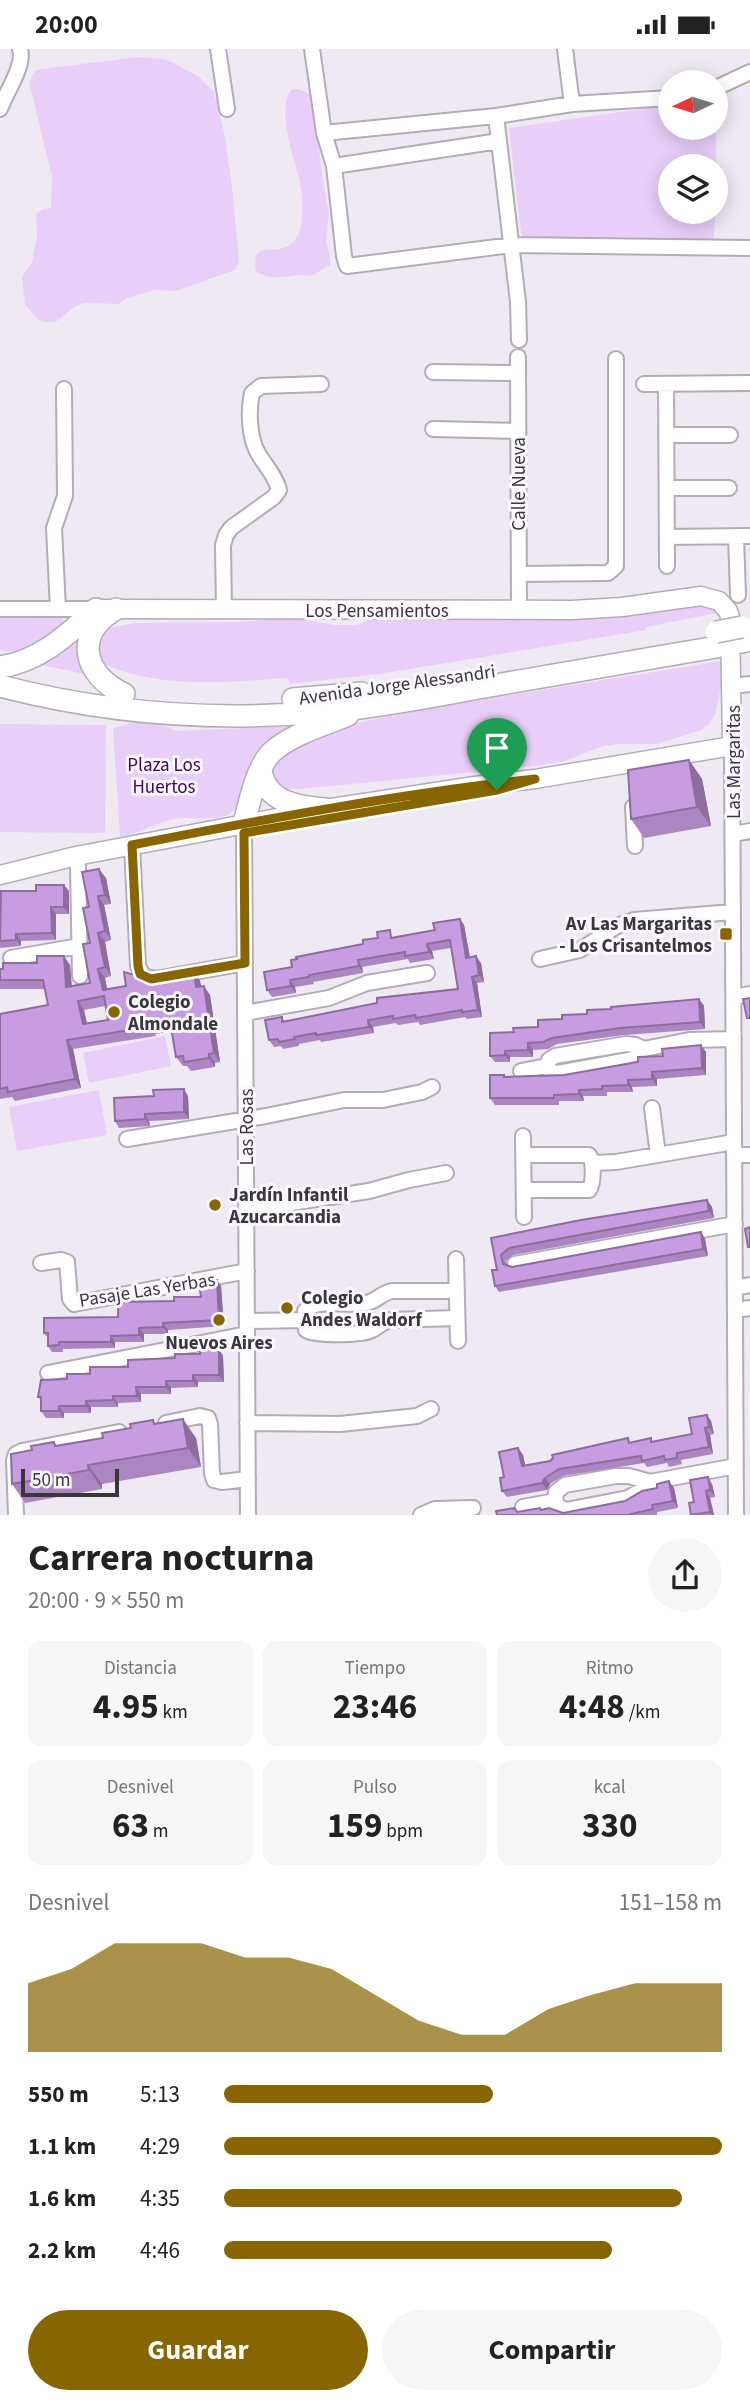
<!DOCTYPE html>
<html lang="es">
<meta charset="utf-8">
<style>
:root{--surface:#fff;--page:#f6f6f6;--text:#222;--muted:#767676;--accent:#876500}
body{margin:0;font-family:"Source Sans 3",sans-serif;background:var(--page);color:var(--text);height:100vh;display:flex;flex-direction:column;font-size:26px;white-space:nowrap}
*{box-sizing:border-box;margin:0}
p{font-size:23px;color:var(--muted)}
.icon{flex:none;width:38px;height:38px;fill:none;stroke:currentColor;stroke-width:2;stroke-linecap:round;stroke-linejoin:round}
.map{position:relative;height:1466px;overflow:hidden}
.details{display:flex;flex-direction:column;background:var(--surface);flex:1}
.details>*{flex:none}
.needle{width:46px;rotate:266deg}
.buttons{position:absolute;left:658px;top:21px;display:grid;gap:14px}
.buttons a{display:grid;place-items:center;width:70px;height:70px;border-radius:50%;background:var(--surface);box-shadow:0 4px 18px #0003;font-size:35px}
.scale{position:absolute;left:21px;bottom:18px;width:98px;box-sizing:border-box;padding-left:7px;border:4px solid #3a373b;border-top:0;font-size:19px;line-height:24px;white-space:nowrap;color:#3a373b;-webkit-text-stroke:5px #fbf7fe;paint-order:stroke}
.pin{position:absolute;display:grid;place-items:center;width:60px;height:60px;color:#fff;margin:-72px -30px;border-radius:50% 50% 50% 0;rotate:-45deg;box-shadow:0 0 7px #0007}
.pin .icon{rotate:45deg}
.round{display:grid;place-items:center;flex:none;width:74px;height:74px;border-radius:37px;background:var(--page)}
.overview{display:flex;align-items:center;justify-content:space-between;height:119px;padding:0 28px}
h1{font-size:38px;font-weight:700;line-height:52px}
.figures{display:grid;grid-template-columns:repeat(3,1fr);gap:10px;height:119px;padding:7px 28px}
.figures div{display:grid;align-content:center;border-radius:14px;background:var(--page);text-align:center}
.figures b{font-size:35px;font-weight:700}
.figures small{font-size:19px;font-weight:400}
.figures p{font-size:19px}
.chart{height:196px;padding:14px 28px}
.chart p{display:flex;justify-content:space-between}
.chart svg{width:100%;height:126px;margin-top:7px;fill:var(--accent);opacity:.7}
.primary-button{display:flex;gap:14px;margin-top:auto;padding:14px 28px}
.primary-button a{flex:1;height:80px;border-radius:42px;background:var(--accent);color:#fff;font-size:28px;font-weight:700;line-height:80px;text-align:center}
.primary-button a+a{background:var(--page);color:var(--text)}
ul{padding:0 28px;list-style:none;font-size:23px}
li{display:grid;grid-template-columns:112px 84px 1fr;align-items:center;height:52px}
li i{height:18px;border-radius:9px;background:var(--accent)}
.status{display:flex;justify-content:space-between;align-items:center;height:49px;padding:0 35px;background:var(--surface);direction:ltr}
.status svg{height:19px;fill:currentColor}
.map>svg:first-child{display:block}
.green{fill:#e9cef9}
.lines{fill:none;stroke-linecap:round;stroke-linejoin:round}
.minor-casing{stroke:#b3acb6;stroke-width:18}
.major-casing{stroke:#b3acb6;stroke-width:21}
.highway-casing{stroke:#b3acb6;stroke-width:24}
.minor{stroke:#fff;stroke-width:14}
.major{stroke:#fff;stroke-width:18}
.highway{stroke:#fff;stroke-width:21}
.highway-bridge-casing{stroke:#b3acb6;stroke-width:24;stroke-linecap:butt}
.highway-bridge{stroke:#fff;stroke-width:21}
.wall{fill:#ac86c2;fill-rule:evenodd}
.shaded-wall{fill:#8c6d9e}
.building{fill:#c89ce1;stroke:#8c6d9e;stroke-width:2;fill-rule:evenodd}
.route-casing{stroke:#fff;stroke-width:14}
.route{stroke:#876500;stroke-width:9}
.poi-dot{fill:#876500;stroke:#fbf7fe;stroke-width:2.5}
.labels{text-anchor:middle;stroke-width:6;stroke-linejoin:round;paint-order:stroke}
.street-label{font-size:19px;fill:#3a373b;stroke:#fbf7fe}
.park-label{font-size:19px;fill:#41045a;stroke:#fbf7fe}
.poi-label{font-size:19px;font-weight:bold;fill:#3a373b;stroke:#fbf7fe;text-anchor:start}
</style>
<div class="status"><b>20:00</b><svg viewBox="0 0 49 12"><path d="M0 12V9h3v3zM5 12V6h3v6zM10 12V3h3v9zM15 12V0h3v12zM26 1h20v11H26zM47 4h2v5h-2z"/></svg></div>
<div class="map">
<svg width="750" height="1466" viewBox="0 0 750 1466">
<rect width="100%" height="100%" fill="#efe9f3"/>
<path class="green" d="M139 8 163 10 172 13 199 28 214 43 225 88 233 146 239 212 235 221 184 239 174 242 154 241 128 249 118 255 84 254 74 258 57 272 47 273 39 271 25 256 22 228 32 213 37 187 36 165 43 160 51 159 52 128 29 33 35 22 41 20Z
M292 40H299L312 46 323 132 329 165 326 192 330 208V216L311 227C291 223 274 235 256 222 251 192 270 205 286 198 301 192 302 174 302 161 302 154 302 146 301 139 297 113 274 63 292 40Z
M670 56V79H675L676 84H716V119L670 117V163H715L714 191 523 188 521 184 509 79Z
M693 556 710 557 716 564 646 578V581L379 625 289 635 288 629C229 633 153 641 99 612L95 590 108 579 135 574 243 573 292 568 334 576H357L376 568 538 570 604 568Z
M61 568 63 570V574C45 595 27 603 0 602V569Z
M79 584 89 626 41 616Z
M721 612V637L716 664 709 675 701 681 657 695H617L600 698 565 712 535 717 310 739C286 741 280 744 268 721L273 709 337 678 430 659Z
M134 673 165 677 177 682 294 677C282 695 242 762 225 767 209 772 185 766 166 772 149 777 137 785 120 788L113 679Z
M0 675 106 676 105 784 0 783Z
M165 987 171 1017 89 1034 83 1004Z
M99 1041 107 1086 17 1102 9 1058Z"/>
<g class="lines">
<g class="minor-casing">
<path id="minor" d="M218 0 227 60
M312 0 324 84 334 117 344 207 347 217 512 196 750 199
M565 0 572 55
M716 39 750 23
M0 60C6 43 25 17 20 0
M496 67 518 253 519 291
M324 84 496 67 572 55 670 49
M334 117 499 92
M518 308 519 561
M433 323 518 324
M644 335 750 334
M666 335 667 517
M433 380 518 382
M666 386H730
M667 439H729
M736 487 738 546
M667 488 750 487
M519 525 608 524 616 517V310
M0 560H96
M58 560 54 479 65 447 64 340
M224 561 223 496 226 486 231 479 274 448 279 441C276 428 266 417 259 406 249 390 248 362 252 344L261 337 321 335
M733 637 750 635
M732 697 736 1466
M633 758 635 797
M244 775 248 1466
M733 785 750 782
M132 796 138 917 143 927 155 930 245 914
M78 817 80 927
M11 909 79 897
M540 910 580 901 617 877 634 871 733 863
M734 948 750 945
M245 964 329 949 367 934 427 924
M547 1017 551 1023 558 1024 634 1010 644 1000
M521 1022 547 1017 549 1011 555 1007 626 995 635 996 644 1000 689 991 734 990
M652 1059 658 1106
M523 1087 524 1168
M127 1090 266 1067 344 1051H383L422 1043 432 1038
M523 1106H589C594 1113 594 1133 589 1141H524
M734 1106H750
M592 1114 616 1113 734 1093
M246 1161 369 1142 409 1131 446 1124
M456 1210 458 1292
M41 1214 61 1211 67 1213 70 1250 74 1255 247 1222
M515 1215 735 1175
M735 1239 750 1236
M457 1242H392C381 1244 376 1253 366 1254 349 1257 316 1249 305 1262L306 1281C314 1287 359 1286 370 1282 378 1279 381 1273 390 1271L457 1269
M735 1261 750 1259
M247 1272 304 1271
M48 1324 247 1285
M166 1374 200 1367 208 1369 210 1375 212 1424 214 1431 222 1433 248 1430
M247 1374 340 1375 417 1367 431 1360
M555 1452 556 1443 565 1436 616 1427H629L650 1433 736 1417
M555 1452 559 1458 566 1461 628 1449 639 1443 650 1433
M523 1458 555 1452
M16 1466 14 1411 16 1405 22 1402 119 1383
M421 1466 435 1460 473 1459"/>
</g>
<g class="major-casing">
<path id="major" d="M0 826 76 807 325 760 475 737 535 730 732 697 730 568 728 562 719 552 701 547 622 558 572 561 102 560"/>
</g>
<g class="highway-casing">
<path id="highway" d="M116 560C73 585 83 626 124 645
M742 593 750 591
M0 618C40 612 67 586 96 560
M0 637C108 665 222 673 333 662 386 657 438 646 490 637 566 624 641 611 716 598
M293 650 362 644
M261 720C264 753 298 758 325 760
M244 775C249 754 257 717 272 703 292 685 324 676 348 666"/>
</g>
<use href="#minor" class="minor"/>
<use href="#major" class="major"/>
<use href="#highway" class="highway"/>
<g class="highway-bridge-casing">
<path id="highway-bridge" d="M716 583 742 578"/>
</g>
<use href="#highway-bridge" class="highway-bridge"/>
</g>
<path class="wall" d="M689 711 702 730 711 777 644 789 631 770Z
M106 829 111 855 104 856 111 891 105 893 111 927 105 929 107 941 126 937 150 930 194 923 200 932 201 937 210 946 220 1013 215 1014V1018L191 1022 187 1017H183L176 1008 172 982 155 985 156 987 73 1000 81 1039 15 1052 12 1048 0 1050V965L48 956 45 940H0V920L70 916 72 937 90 934 89 858ZM105 957 108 971 87 975 84 961Z
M69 842V865H56V891L21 892V897L0 899V848Z
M460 870 464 876 470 908 481 914 484 933 477 934 482 968 467 970 465 968 420 976 418 973 398 976 396 974 373 978 374 984 321 993 320 991 299 995V997L283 1000 281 997 274 998 269 991 282 968 285 973 458 940 451 899 432 902 434 910 410 914 408 910 362 918 363 924 313 933 314 935 295 938 296 944 272 948 267 941 292 918 394 888 435 881Z
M699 950 704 957 705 980 624 986 557 995 548 1000 533 1001V1008H510V1013H495L490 1007 514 983 538 978 562 970 611 960Z
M706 1003V1026L657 1030V1037L632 1038 633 1043H607V1047H583L584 1052H559V1056H495L490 1049 504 1026 505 1028 564 1026 663 1007Z
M188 1047 189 1070 149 1072 150 1077 119 1079 115 1072Z
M707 1151 712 1158 714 1169 513 1206 506 1212 507 1216 512 1218 701 1183 705 1190 708 1207 499 1243 495 1237 497 1221 491 1189Z
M217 1231 221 1237 224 1277 168 1281V1285H144V1293H115V1299L63 1300V1303H52L48 1297V1289L44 1284 118 1268 174 1252 201 1248Z
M219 1300 223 1307 224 1333H198V1338L171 1339V1345H141V1353L118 1354V1358H91V1364H64V1369H46L41 1362V1351L38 1348 67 1330 200 1305Z
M707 1366 711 1372 714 1385 710 1386 713 1405 681 1411 682 1415 669 1418 667 1414 647 1418 644 1414 563 1427 550 1435 547 1441 507 1448 502 1442 504 1428 518 1399 523 1406 525 1417 631 1393H653L692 1385Z
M153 1371 155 1375 196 1389 201 1418 102 1435V1440L25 1454 12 1435 54 1393 56 1397 103 1389Z
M712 1435 715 1448 710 1449 714 1466H691L694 1453Z
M674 1439 678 1459 657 1463V1466H497L541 1461 563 1464 625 1452Z"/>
<path class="shaded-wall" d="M689 711 702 730 711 777 697 758Z
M99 820 106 829 111 855 105 846Z
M64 836 69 842V865L64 858Z
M98 847 104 856 111 891 105 882Z
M51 858 56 865V891L52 884Z
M460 870 464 876 471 915 466 909Z
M98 884 105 893 111 927 105 918Z
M16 885 21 892V897L16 891Z
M427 895 432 902 434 910 429 903Z
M64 907 70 916 72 947 66 938Z
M476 907 481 914 484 933 479 926Z
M358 911 362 918 363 924 359 917Z
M98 920 105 929 109 950 103 941Z
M194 923 200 932 203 947 196 938Z
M472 928 477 934 482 968 478 961Z
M290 931 295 938 296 944 291 937Z
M204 937 210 946 220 1013 214 1004Z
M699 950 704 957 705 980 700 973Z
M78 952 84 961 89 984 83 975Z
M368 971 373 978 374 984 369 978Z
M67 991 73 1000 81 1039 75 1030Z
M528 994 533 1001V1008L528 1001Z
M701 996 706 1003V1026L702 1019Z
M505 1002 510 1008V1013L505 1006Z
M209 1005 215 1014V1018L209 1009Z
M652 1023 657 1030V1037L652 1030Z
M628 1031 632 1038 633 1043 628 1036Z
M184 1040 188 1047 189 1070 184 1063Z
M579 1041 583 1047 584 1052 579 1045Z
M145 1065 149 1072 150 1077 145 1070Z
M707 1151 712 1158 714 1169 709 1162Z
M701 1183 705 1190 708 1207 703 1200Z
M217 1231 221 1237 224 1277 219 1271Z
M163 1274 168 1281V1285L163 1278Z
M139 1279 144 1285V1293L139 1286Z
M111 1287 115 1293V1299L111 1293Z
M219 1300 223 1307 224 1333 219 1326Z
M193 1326 198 1333V1338L193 1332Z
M166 1332 171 1339V1345L166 1338Z
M136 1338 141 1345V1353L137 1347Z
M113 1347 118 1354V1358L113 1351Z
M86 1352 91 1358V1364L86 1357Z
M59 1357 64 1364V1369L59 1362Z
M707 1366 711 1372 714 1385 709 1378Z
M183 1370 196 1389 201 1418 188 1399Z
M705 1379 710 1386 713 1405 709 1398Z
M518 1399 523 1406 527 1424 522 1417Z
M88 1416 102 1435V1440L89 1421Z
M708 1428 712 1435 715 1448 710 1441Z
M545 1429 550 1435 547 1441 542 1434Z
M669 1432 674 1439 678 1459 673 1452Z
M706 1442 710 1449 714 1466H712L710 1463Z"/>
<path class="building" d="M689 711 697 758 631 770 628 721Z
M99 820 105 846 98 847 105 882 98 884 105 918 98 920 103 941 126 937 124 923 150 930 194 923 196 938 204 937 214 1004 209 1005V1009L184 1013 183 1007 176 1008 170 972 149 976V978L67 991 75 1030 8 1043 7 1038 0 1040V965L48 956 43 931H0V920H3V914H37V907H64L66 938 90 934 83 895 90 894 83 859 89 858 82 823ZM104 947 108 971 83 975 78 952Z
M36 836H64V858H51L52 884 16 885V891L0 892 1 842H36Z
M460 870 466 909 476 907 479 926 472 928 478 961 462 963V961L416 969 415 966 393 970V967L368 971 369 978 316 986V984L294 988 295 990 279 993 278 990 269 991 265 971 282 968V973L377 954V949L458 940 450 891 427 895 429 903 405 907V903L358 911 359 917 309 926V928L290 931 291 937 267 941 264 923 292 918 291 911 297 910 296 908 363 895V891L378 889 377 883 390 881 391 889 435 881 433 874Z
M750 949V969H747L743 950Z
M699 950 700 973 620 979 552 989 543 993 528 994V1001L505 1002V1006L490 1007V984L514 983 513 979 538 978V971L562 970V966L587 965V961L611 960V958Z
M701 996 702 1019 652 1023V1030L628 1031V1036L602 1037V1040L579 1041V1045L554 1046V1049H490V1026H504V1028L564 1026 638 1013V1008L663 1007 662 1000Z
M184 1040V1063L145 1065V1070L115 1072 114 1049 154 1047 153 1041Z
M707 1151 709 1162 509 1199 501 1206 503 1215 512 1218 701 1183 703 1200 495 1237 492 1221H497L491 1189 581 1171Z
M750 1178V1198H748L745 1180Z
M217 1231 219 1271 163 1274V1278L139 1279V1286L111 1287V1293H59V1296L48 1297V1284H44V1269L118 1268V1253L174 1252V1248H201L199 1234Z
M200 1300H219V1326H193V1332H166V1338H136L137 1347H113V1351L86 1352V1357H59V1362H41V1348H38L41 1331 67 1330V1325H90V1318H128V1311L175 1309V1305H200Z
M707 1366 709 1378 705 1379 709 1398 677 1404V1409L665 1411 664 1407 642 1412 641 1407 559 1420 545 1429 542 1434 502 1442 500 1429 504 1428 499 1403 518 1399 522 1417 550 1412 553 1409 552 1406 628 1389 629 1394 651 1389V1393L692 1385 689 1369Z
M183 1370 188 1399 88 1416 89 1421 12 1435 11 1405 32 1401 31 1397 54 1393 55 1397 103 1389 102 1384 131 1379 130 1375 153 1371 154 1375Z
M708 1428 710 1441 706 1442 710 1463 691 1466 689 1454 694 1453 690 1431Z
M669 1432 673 1452 652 1456 653 1460 631 1465V1466H497L496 1462 514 1459 517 1463 540 1459 541 1461 549 1459 563 1464 625 1452 642 1442 657 1439V1435Z"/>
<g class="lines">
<g class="route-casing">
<path id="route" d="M535 730 497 741 244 784 245 914 151 930 140 925 138 917 132 796C266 770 399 745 535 730Z"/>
</g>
<use href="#route" class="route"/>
</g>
<g class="poi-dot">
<rect x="719" y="878" width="14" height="14" rx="3.5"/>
<circle cx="114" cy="963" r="7"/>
<circle cx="215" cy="1156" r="7"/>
<circle cx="287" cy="1259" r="7"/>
<circle cx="219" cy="1271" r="7"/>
</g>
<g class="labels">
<g class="street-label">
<text transform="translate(518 435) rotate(-90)" y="7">Calle Nueva</text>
<text x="377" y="568">Los Pensamientos</text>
<text transform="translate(397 635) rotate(-8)" y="7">Avenida Jorge Alessandri</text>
<text transform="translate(733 713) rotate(-90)" y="7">Las Margaritas</text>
<text transform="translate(246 1078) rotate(-90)" y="7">Las Rosas</text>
<text transform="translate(147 1240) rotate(-9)" y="7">Pasaje Las Yerbas</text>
</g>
<g class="park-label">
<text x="164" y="722">Plaza Los<tspan x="164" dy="22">Huertos</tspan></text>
</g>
<g class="poi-label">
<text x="712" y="881" text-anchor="end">Av Las Margaritas<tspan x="712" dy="22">- Los Crisantelmos</tspan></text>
<text x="128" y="959">Colegio<tspan x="128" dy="22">Almondale</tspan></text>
<text x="229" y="1152">Jardín Infantil<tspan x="229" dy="22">Azucarcandia</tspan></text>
<text x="301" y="1255">Colegio<tspan x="301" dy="22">Andes Waldorf</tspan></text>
<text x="219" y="1300" text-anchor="middle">Nuevos Aires</text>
</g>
</g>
</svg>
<div class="buttons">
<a><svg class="needle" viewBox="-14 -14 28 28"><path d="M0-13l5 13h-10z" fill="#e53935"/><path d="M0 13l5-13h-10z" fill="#767676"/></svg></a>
<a><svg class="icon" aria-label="layers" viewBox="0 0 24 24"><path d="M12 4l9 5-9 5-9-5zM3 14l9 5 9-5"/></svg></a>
</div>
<div class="scale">50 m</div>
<div class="pin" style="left:497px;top:741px;background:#1e9e55"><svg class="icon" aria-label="arrive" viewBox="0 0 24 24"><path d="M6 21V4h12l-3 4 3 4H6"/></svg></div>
</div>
<section class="details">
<div class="overview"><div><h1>Carrera nocturna</h1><p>20:00 · 9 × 550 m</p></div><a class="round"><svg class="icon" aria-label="share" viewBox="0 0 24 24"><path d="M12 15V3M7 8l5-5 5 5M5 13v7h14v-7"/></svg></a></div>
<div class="figures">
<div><p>Distancia</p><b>4.95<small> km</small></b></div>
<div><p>Tiempo</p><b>23:46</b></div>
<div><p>Ritmo</p><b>4:48<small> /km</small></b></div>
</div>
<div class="figures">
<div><p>Desnivel</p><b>63<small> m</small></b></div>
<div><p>Pulso</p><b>159<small> bpm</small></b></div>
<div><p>kcal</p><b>330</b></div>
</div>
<div class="chart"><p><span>Desnivel</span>151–158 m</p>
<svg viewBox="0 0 160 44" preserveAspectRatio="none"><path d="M0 44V20L10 15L20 6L30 6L40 6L50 11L60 11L70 15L80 24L90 33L100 38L110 38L120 29L130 24L140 20L150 20L160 20V44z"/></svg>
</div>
<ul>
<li><b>550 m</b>5:13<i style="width:54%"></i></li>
<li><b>1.1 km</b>4:29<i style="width:100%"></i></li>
<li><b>1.6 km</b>4:35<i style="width:92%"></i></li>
<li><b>2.2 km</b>4:46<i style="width:78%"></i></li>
</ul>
<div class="primary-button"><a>Guardar</a><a>Compartir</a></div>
</section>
